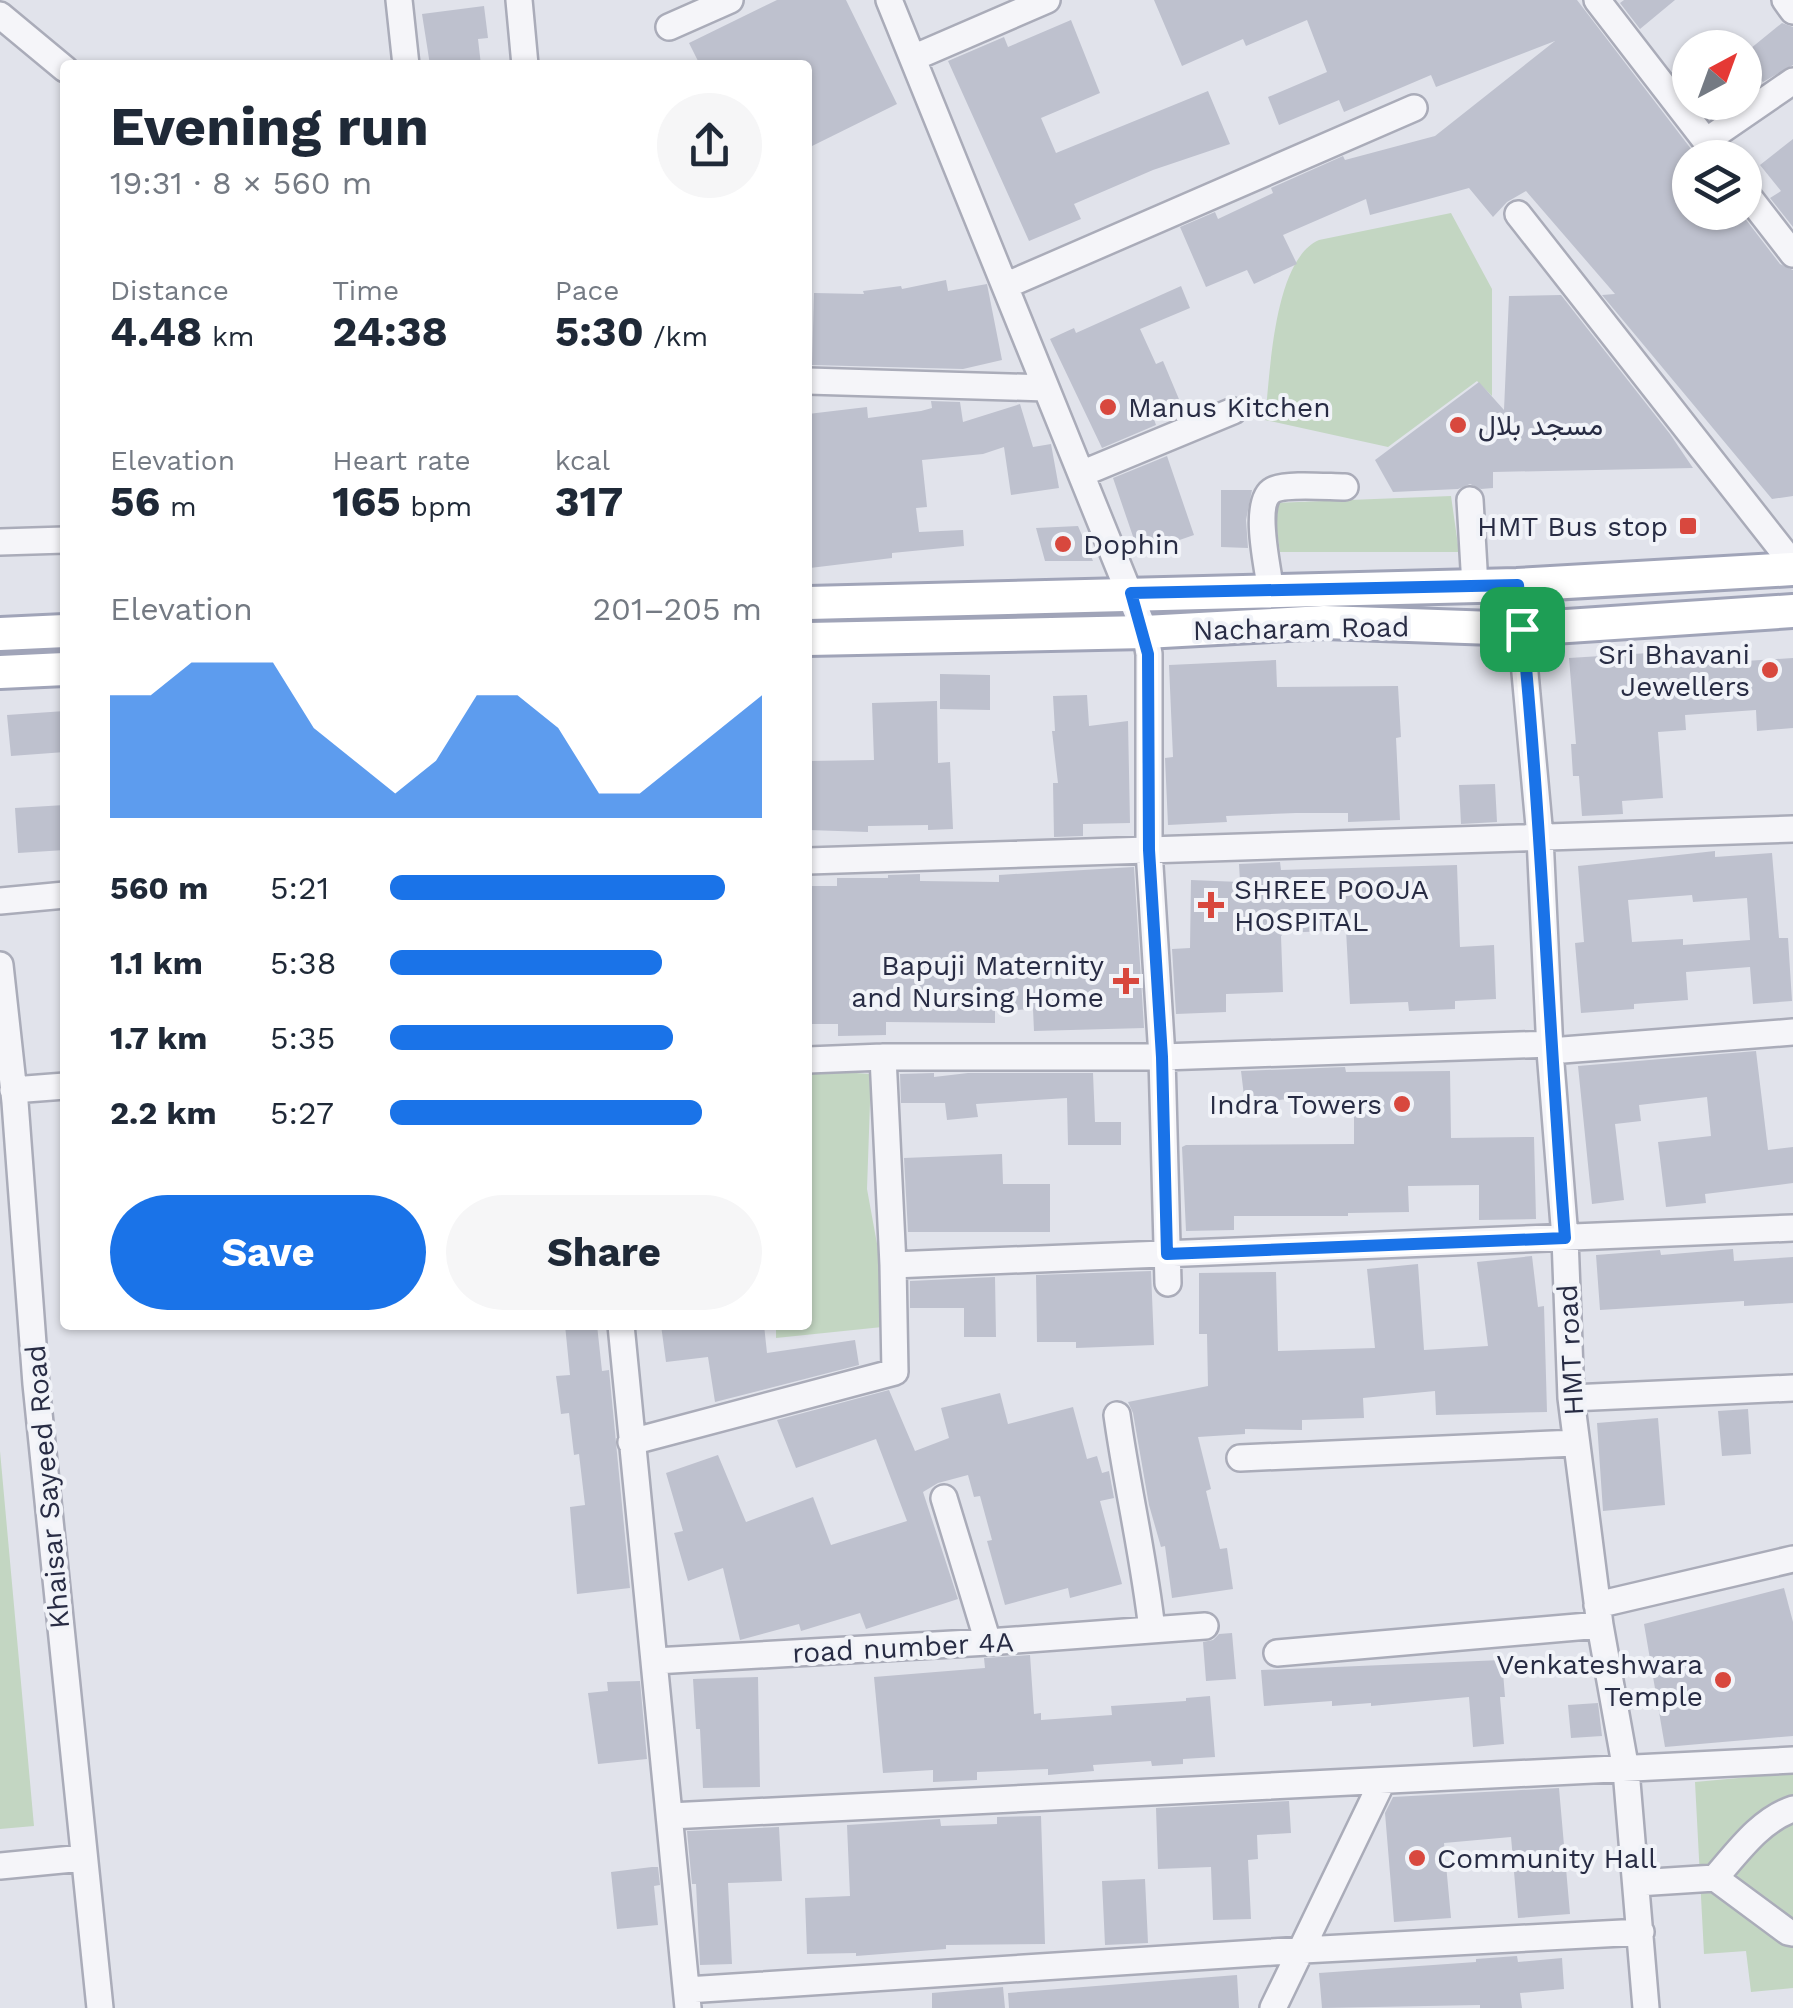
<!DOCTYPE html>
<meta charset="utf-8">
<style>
:root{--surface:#fff;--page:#f6f6f7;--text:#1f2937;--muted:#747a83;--accent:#1a73e8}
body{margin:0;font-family:"Work Sans",Vazirmatn,sans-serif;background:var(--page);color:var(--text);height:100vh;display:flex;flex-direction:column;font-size:38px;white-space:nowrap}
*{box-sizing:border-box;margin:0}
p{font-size:32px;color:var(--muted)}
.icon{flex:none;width:55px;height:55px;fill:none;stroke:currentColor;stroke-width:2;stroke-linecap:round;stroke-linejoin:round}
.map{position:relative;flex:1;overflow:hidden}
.details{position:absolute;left:60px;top:60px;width:752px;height:1270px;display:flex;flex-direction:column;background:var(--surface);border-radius:10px;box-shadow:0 2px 8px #0004}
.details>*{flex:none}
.needle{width:65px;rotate:41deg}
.tools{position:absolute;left:1672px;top:30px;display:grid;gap:20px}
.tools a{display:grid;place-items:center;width:90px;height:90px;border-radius:50%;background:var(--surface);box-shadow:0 2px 8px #0004;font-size:50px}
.pin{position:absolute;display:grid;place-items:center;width:85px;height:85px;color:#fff;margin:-42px;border-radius:20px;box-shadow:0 5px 15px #0006}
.round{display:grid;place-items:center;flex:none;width:105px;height:105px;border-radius:52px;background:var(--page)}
.summary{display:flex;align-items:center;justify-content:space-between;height:170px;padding:0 50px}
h1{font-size:55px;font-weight:700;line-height:75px}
.metrics{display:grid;grid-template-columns:repeat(3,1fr);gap:15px;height:170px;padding:10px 50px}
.metrics div{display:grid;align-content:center}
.metrics b{font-size:42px;font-weight:700}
.metrics small{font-size:28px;font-weight:400}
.metrics p{font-size:28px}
.chart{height:280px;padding:20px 50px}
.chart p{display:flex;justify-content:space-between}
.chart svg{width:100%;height:180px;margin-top:10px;fill:var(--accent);opacity:.7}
.button{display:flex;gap:20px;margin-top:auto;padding:20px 50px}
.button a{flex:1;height:115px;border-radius:60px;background:var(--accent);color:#fff;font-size:40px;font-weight:700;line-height:115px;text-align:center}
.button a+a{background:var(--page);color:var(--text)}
ul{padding:0 50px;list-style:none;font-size:32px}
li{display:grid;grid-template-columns:160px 120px 1fr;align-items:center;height:75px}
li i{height:25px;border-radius:12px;background:var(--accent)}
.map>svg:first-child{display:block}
.green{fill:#c3d6c2}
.building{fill:#bec1ce;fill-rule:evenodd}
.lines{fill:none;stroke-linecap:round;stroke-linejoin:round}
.minor-casing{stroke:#aaacb9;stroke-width:30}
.major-casing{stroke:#a0a4b8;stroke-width:38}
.minor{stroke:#f5f5f9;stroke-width:25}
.major{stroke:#fff;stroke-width:32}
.route-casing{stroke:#fff;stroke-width:20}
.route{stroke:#1a73e8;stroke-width:12}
.poi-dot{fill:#d8483e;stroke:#f1f3f8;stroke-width:4}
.labels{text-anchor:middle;stroke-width:8;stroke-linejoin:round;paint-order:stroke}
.poi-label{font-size:28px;fill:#282c44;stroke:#f1f3f8;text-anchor:start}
.street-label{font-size:28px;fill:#282c44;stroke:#f1f3f8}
</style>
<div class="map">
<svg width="1793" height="2008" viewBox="0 0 1793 2008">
<rect width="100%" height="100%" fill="#e1e3eb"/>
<path class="green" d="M1451 213 1492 289V396L1477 381 1388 447 1265 420C1270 376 1273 260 1319 240Z
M1451 496 1459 552H1280L1273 503Z
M812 1070 871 1074 867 1189 892 1326 776 1338V1325H808V1237L812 1236Z
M0 1451 34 1826 0 1829Z
M1793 1773V1988L1751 1992 1746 1951 1704 1954 1695 1782Z"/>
<path class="building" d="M777 0H846L897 104 808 148V65H700L689 43Z
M1154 0H1577L1698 158H1690V212H1740L1780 264 1793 270V496L1772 499 1602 295 1615 294 1526 191 1507 202 1493 217 1469 188 1370 215 1366 199 1283 235 1297 264 1254 284 1247 270 1206 287 1180 227 1215 212 1218 219 1273 193 1271 188 1343 156 1345 160 1435 136 1555 41 1436 87 1431 75 1344 112 1339 100 1279 125 1268 97 1327 72 1307 20 1246 46 1243 39 1182 66Z
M1624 0H1675L1640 29 1620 3Z
M484 6 488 38 478 39 481 65H430L422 14Z
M1071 20 1100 93 1041 118 1056 153 1208 91 1230 144 1153 170 1074 204 1081 219 1029 241 948 61 1004 37 1008 47Z
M1782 23 1793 27V65L1763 82 1760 79 1745 90V53Z
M1690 57V94L1672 70Z
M1697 102H1730L1709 119Z
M1793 139V227L1770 198 1781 191 1760 165Z
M946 280 948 291 987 284 1002 360 963 369 812 365 814 293 864 294 863 291 901 286 902 289Z
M1181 286 1190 308 1140 329 1156 364 1163 361 1181 404 1153 416 1156 425 1102 448 1050 339 1074 328 1076 333Z
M1561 295 1670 434 1693 468 1493 472V488L1481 489 1470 484 1458 489 1393 492 1375 460 1479 382 1504 410 1509 296Z
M931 401 960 402 963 422 1020 404 1033 447 1051 444 1059 488 1011 495 1004 447 983 454 922 460 927 507 916 508 919 532 963 530 964 546 892 553V558L810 568 808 414 867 407 868 418 921 411 932 408Z
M1167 456 1194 535 1139 554 1113 478Z
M1221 490H1252L1246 520 1248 548 1221 547Z
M1078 526 1093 561H1045L1036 528Z
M1729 648 1730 662 1793 658V728L1757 731 1756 710 1685 715 1686 730 1658 732 1663 798 1622 801 1623 814 1582 816 1579 776H1573L1571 744H1576L1569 658Z
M1276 660 1277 687 1398 686 1401 737 1396 738 1400 820 1348 822V813H1296L1226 816 1227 822 1168 825 1165 758 1173 757 1169 665Z
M940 674 990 675V710L940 709Z
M1087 695 1089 726 1128 721 1130 823 1083 824V836L1054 837 1053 783H1058L1052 731H1055L1053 696Z
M937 701 938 763 950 762 953 829 928 830V825L868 826V832L808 830V761L874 760 872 703Z
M65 711V752L11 756 7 715Z
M1495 784 1497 822 1461 824 1459 785Z
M65 805V850L18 853 15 808Z
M1715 851V857L1772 853 1779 938H1788L1792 1001 1753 1004 1750 967 1686 972 1688 1000 1634 1004V1009L1581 1013 1575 943 1584 942 1578 866ZM1692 895 1693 902 1747 898 1750 940 1683 945V939L1632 942 1628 900Z
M1280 862 1281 870 1457 865 1460 947 1494 945 1496 999 1455 1001V1009L1409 1011 1408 1002 1350 1004 1346 930 1284 933 1281 936 1283 992 1226 994V1012L1176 1014 1172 949 1190 948 1191 880 1240 882 1239 864Z
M1134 867 1144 1028 1034 1031 1033 1009 995 1011V1023L886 1022V1035L838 1036V1024H808V886H837V878H888V875L920 874V881L999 882V875Z
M1756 1051 1768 1150 1793 1147V1183L1705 1194 1706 1203 1666 1207 1658 1142 1711 1136 1707 1097 1639 1105 1641 1121 1615 1124 1624 1200 1592 1204 1578 1066Z
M1345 1067 1346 1072 1450 1071 1451 1138 1534 1137 1536 1219 1479 1220V1185L1408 1186 1409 1212 1348 1213V1216H1234V1230L1186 1231 1182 1147 1186 1145 1354 1144V1102L1298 1108 1297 1098 1245 1104 1241 1071Z
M934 1073V1077L968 1073H1093L1095 1122H1121V1145H1068L1067 1098 976 1104 978 1117 947 1120 945 1103H901L900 1074Z
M1002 1154 1003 1184H1050V1232H908L904 1158Z
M1733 1249 1734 1261 1793 1257V1303L1744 1306V1301L1600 1310 1596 1255 1660 1250 1661 1255Z
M1532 1256 1538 1307 1544 1306 1547 1412 1436 1415 1435 1391 1363 1398 1364 1418 1302 1420V1430L1245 1429V1434L1198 1437 1211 1489 1206 1491 1220 1549 1227 1548 1233 1589 1172 1598 1165 1546 1161 1547 1149 1505 1133 1413 1128 1402 1208 1386 1207 1334H1199V1273L1276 1272 1278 1351 1375 1348 1367 1269 1418 1264 1424 1350 1488 1346 1477 1262Z
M1151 1271 1154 1345 1076 1348V1342H1037L1036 1275Z
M995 1277 996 1337H964V1308H910V1281Z
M565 1325H597L602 1371 609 1370 630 1588 577 1594 570 1507 585 1505 579 1454 574 1455 569 1413 561 1414 556 1376 570 1375Z
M661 1325H764L767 1353 855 1340 859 1365 715 1402 708 1357 666 1362Z
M889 1390 915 1451 949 1438 941 1408 1000 1393 1008 1424 1073 1407 1087 1459 1097 1456 1102 1473 1109 1471 1114 1498 1100 1501 1122 1584 1070 1598 1068 1588 1005 1605 987 1541 992 1540 980 1496 974 1497 968 1475 938 1483 923 1492 958 1599 866 1629 860 1613 801 1631 799 1624 740 1640 723 1568 688 1581 674 1533 683 1531 666 1473 718 1455 746 1522 813 1497 831 1545 907 1521 876 1439 796 1468 777 1420Z
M1748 1409 1751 1454 1722 1456 1718 1411Z
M1658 1418 1665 1505 1603 1511 1597 1423Z
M1784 1588 1793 1622V1736L1665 1747 1644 1624Z
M1232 1633 1236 1679 1206 1681 1203 1642 1213 1640 1219 1634Z
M1030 1655 1034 1714 1041 1713V1720L1112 1715 1111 1706 1186 1701V1698L1210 1696 1215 1757 1183 1759V1764L1152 1766 1151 1761 1093 1765 1094 1771 1048 1775V1769L977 1772V1780L933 1782V1770L883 1773 874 1677 985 1668 984 1658Z
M1502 1660 1505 1697H1500L1504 1744 1473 1747 1469 1697 1371 1706V1703L1332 1706V1701L1264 1706 1261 1670Z
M758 1677 760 1787 703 1788 700 1729H696L693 1679Z
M640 1681 647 1759 598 1764 588 1693 608 1691 607 1682Z
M1598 1703 1602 1736 1571 1738 1568 1705Z
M1559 1788 1570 1914 1518 1918 1511 1837 1444 1843 1451 1918 1394 1922 1385 1813 1393 1797Z
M1289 1801 1291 1833 1257 1835 1258 1859 1248 1860 1251 1919 1213 1920 1211 1867 1158 1869 1156 1808Z
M1041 1816 1045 1944 946 1945V1949L856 1956V1953L807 1954 805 1898 850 1896 847 1825 940 1819 941 1826 997 1824V1817Z
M779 1827 782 1881 728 1883 732 1964 700 1965 696 1884H692L687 1831Z
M652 1867H658L660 1885 654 1886 658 1925 617 1929 611 1872Z
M1145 1879 1148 1943 1105 1945 1102 1881Z
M1517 1956 1518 1962 1562 1958 1564 1989 1520 1993 1522 2008H1480V2005L1322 2008 1319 1973 1476 1962V1959Z
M1237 1975 1239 2008H1009L1008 1993Z
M1003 1987 1005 2008H932V1993Z"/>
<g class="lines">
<g class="minor-casing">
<path id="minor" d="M399 0 406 65
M519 0 525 65
M889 0 1145 632 1149 654V850L1162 1057 1168 1283
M1597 0 1719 158
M1785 0 1793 11
M0 15 65 69
M669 27 730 0
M913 58 1047 0
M1706 141 1793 81
M1745 192 1793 254
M1518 214 1793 564
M1005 286 1414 108
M808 381 1046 388
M1081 474 1233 411
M1470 500 1475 586
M0 542 65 540
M1517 585 1540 837 1550 1051 1565 1238 1571 1398 1600 1625 1626 1770 1646 2008
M1271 591C1268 570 1252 501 1273 490 1286 483 1329 487 1345 487
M808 861 1793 829
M0 901 65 895
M0 965 15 1102 36 1384 100 2008
M1550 1051 1793 1032
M883 1057 893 1265 1793 1228
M808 1060 883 1057H1162L1551 1044
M13 1090 65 1086
M621 1325 688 2008
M1571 1398 1793 1388
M1117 1415C1127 1487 1144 1557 1152 1630
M631 1442 895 1372 893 1265
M1240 1458 1575 1443
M944 1498 988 1642
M1597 1605 1793 1559
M1277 1653 1600 1625
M655 1661 988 1642 1205 1626
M670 1816 1793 1760
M0 1866 83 1858
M1715 1878C1737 1853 1760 1820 1793 1809
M1637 1883 1715 1878 1788 1932 1793 1933
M687 1990 1303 1950 1641 1932
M1273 2008 1382 1782"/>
</g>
<g class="major-casing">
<path id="major" d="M808 603 1517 585 1793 569
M0 634 65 631
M808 639 1145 632 1324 622 1522 629 1793 611
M0 672 65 669"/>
</g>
<use href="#minor" class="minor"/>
<use href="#major" class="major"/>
</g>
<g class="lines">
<g class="route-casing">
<path id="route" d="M1518 585C1541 802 1548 1021 1565 1238L1167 1254 1162 1057 1149 850 1148 654 1131 593Z"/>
</g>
<use href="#route" class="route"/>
</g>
<g class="poi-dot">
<circle cx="1108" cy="407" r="10"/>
<circle cx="1458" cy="425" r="10"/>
<rect x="1678" y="516" width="20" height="20" rx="5"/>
<circle cx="1063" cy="544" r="10"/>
<circle cx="1770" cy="670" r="10"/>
<path d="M1206 890h10v10h10v10h-10v10h-10v-10h-10v-10h10z"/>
<path d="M1121 966h10v10h10v10h-10v10h-10v-10h-10v-10h10z"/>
<circle cx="1402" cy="1104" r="10"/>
<circle cx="1723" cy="1680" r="10"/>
<circle cx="1417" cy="1858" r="10"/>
</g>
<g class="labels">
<g class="poi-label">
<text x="1128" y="417">Manus Kitchen</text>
<text x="1478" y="435">مسجد بلال</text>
<text x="1668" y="536" text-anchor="end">HMT Bus stop</text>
<text x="1083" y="554">Dophin</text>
<text x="1750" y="664" text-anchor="end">Sri Bhavani<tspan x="1750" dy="32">Jewellers</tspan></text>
<text x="1234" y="899">SHREE POOJA<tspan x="1234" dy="32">HOSPITAL</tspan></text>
<text x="1104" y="975" text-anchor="end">Bapuji Maternity<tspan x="1104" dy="32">and Nursing Home</tspan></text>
<text x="1382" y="1114" text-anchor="end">Indra Towers</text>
<text x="1703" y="1674" text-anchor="end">Venkateshwara<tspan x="1703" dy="32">Temple</tspan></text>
<text x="1437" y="1868">Community Hall</text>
</g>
<g class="street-label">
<text transform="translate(1301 628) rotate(-1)" y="10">Nacharam Road</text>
<text transform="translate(1570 1350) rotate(-93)" y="10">HMT road</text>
<text transform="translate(47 1487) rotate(-95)" y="10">Khaisar Sayeed Road</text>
<text transform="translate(903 1647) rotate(-3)" y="10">road number 4A</text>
</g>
</g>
</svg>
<div class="tools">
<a><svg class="needle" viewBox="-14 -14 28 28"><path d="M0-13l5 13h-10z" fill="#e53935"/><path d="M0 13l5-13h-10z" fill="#747a83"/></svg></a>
<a><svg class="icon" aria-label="layers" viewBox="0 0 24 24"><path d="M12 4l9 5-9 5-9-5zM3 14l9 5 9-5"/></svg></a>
</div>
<div class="pin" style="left:1522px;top:629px;background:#1e9e55"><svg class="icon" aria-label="arrive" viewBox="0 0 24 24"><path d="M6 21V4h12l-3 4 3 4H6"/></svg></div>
<section class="details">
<div class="summary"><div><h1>Evening run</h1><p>19:31 · 8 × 560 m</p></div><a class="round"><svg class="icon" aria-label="share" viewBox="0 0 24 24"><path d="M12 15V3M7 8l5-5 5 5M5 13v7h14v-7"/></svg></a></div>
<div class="metrics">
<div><p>Distance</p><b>4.48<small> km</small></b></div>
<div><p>Time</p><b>24:38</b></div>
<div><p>Pace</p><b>5:30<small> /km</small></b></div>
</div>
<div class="metrics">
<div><p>Elevation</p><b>56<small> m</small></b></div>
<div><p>Heart rate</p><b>165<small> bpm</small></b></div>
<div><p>kcal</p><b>317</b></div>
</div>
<div class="chart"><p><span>Elevation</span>201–205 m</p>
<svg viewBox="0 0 160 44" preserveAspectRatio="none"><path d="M0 44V14L10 14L20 6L30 6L40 6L50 22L60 30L70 38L80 30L90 14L100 14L110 22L120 38L130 38L140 30L150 22L160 14V44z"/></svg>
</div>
<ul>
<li><b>560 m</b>5:21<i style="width:90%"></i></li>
<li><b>1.1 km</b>5:38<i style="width:73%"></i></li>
<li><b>1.7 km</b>5:35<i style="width:76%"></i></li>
<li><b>2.2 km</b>5:27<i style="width:84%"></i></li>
</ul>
<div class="button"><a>Save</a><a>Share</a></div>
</section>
</div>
